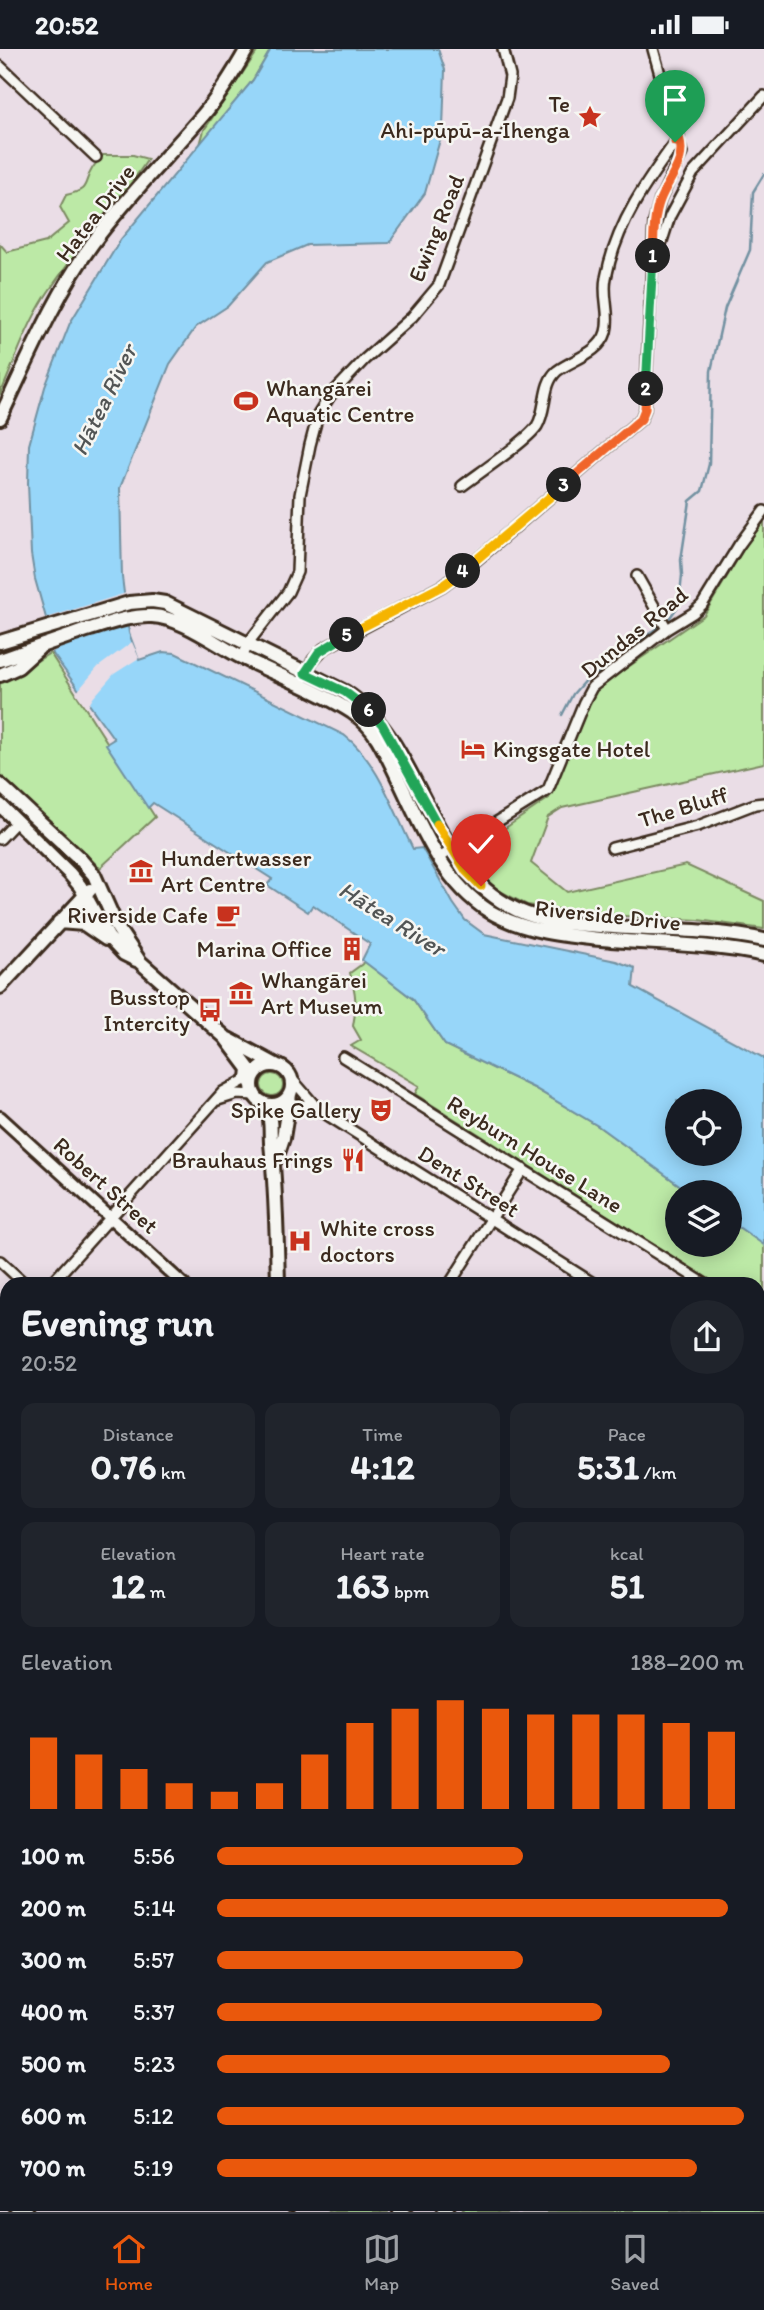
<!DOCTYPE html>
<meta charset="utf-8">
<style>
:root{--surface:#171b24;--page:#20242c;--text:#f1f3f6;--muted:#9ea1a6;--line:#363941;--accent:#ea580c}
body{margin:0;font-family:Itim,sans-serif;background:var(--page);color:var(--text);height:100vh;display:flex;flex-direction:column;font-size:26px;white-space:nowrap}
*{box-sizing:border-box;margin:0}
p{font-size:23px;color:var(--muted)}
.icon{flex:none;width:38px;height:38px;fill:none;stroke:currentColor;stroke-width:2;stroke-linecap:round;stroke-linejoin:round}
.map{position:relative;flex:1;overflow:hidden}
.panel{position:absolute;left:0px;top:1228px;width:765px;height:934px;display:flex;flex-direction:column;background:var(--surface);border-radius:21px 21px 0 0;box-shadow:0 4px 18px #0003}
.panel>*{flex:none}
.tools{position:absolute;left:665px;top:1040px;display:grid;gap:14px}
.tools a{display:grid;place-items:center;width:77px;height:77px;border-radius:50%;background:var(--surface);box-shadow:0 4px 18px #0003;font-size:35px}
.pin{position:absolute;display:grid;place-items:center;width:60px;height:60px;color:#fff;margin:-72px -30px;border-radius:50% 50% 50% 0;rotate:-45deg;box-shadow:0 0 7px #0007}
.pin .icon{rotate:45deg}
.km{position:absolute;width:35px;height:35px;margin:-18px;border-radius:50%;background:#222;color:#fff;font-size:19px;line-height:35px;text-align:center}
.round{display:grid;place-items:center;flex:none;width:74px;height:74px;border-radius:37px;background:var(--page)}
.summary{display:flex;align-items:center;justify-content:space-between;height:119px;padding:0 21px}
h1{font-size:38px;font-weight:800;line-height:52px}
.metrics{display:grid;grid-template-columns:repeat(3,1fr);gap:10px;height:119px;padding:7px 21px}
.metrics div{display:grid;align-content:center;border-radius:14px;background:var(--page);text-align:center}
.metrics b{font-size:35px;font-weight:800}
.metrics small{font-size:19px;font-weight:400}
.metrics p{font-size:19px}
.chart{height:196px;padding:14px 21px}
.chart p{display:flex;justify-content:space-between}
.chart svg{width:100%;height:126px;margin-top:7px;stroke:var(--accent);stroke-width:6}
ul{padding:0 21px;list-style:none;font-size:23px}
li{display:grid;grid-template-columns:112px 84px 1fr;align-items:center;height:52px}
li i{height:18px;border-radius:9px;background:var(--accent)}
.status{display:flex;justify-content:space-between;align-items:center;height:49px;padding:0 35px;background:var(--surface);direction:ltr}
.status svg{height:19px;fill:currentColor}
.menu{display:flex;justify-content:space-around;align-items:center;height:98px;border-top:2px solid var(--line);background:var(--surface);font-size:19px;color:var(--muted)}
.menu a{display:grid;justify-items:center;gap:4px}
.menu .selected{color:var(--accent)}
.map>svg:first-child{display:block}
.green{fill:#bce9a6;stroke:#7c8a62;stroke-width:2}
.water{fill:#97d6f9;stroke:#7291a1;stroke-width:2;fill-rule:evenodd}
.pier{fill:#eadde6}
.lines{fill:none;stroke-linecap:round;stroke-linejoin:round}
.stream{stroke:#7291a1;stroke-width:2.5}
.minor-casing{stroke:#3b2a1e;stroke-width:14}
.tertiary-casing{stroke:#3b2a1e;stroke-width:16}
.secondary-casing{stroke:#3b2a1e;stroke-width:18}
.minor{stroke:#f6f6f2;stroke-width:9}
.tertiary{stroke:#f6f6f2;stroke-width:10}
.secondary{stroke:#f6f6f2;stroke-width:12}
.rail-casing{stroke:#3b2a1e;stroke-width:5}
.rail{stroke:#f6f6f2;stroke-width:2.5;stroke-dasharray:8;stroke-linecap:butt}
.split-1-casing{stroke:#fff;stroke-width:14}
.split-2-casing{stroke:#fff;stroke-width:14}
.split-3-casing{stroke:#fff;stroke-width:14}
.split-4-casing{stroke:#fff;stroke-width:14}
.split-5-casing{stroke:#fff;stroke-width:14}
.split-6-casing{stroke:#fff;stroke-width:14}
.split-7-casing{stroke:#fff;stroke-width:14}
.split-8-casing{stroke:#fff;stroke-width:14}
.split-1{stroke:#f0652b;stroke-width:9}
.split-2{stroke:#22a559;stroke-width:9}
.split-3{stroke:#f0652b;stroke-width:9}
.split-4{stroke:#f5b400;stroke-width:9}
.split-5{stroke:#f5b400;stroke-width:9}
.split-6{stroke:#22a559;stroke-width:9}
.split-7{stroke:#22a559;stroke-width:9}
.split-8{stroke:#f5b400;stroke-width:9}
.labels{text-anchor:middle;stroke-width:5;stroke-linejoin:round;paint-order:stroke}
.poi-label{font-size:23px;fill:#3b2a1e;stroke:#f6f6f2;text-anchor:end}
.street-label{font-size:23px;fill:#3b2a1e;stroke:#f6f6f2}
.water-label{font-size:24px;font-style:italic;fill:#525555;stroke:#f6f6f2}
</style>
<div class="status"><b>20:52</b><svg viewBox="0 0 49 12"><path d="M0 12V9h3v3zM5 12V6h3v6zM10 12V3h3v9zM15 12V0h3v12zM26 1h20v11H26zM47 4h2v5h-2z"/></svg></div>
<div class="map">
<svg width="764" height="2163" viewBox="0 0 764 2163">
<rect width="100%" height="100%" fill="#eadde6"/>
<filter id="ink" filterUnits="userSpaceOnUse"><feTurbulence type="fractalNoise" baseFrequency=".0143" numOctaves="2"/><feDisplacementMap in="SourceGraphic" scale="14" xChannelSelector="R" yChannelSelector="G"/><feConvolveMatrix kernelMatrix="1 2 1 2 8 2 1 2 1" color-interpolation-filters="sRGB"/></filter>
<g filter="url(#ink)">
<path class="green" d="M259 0H271L253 31 200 96 204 81Z
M103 106H133L148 110C116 158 76 200 45 248 26 278 14 314 0 346V195L7 203 46 193 69 174 60 158 66 146C91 140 82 136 92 120 95 115 100 110 103 106Z
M764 466V714L562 759 548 768 531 814 567 843 686 816 764 852V880L698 871 604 866 527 856 496 840 474 819 466 806 549 749 582 673 593 642 704 566Z
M50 604 155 768 100 819 0 726V630L24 620Z
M365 913 413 950 445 996 534 1039 598 1077 689 1143H677V1195H730V1172L764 1195V1266L758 1262V1236L716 1235 415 1045 419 1037 351 997 361 991 353 977C357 956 356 944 350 924Z
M261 1036a11 11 0 1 1 22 0a11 11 0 1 1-22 0Z
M758 1965 764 1971V2163H465L461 2156H758Z
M332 2156H391L388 2163H329Z"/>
<path class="water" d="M271 0H438L445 21 443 80 425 144 389 194 307 196 267 213 228 257 196 278 170 315 120 439 122 528 129 584 139 611 163 603 175 604 344 686C378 712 394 762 413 800L422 799 453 854 465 871 484 885 616 912 635 919 633 938 764 1009V1196L730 1172V1143H689L598 1077 534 1039 445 996 413 950 362 911 370 895 313 856 308 863 267 836 272 830 153 754 148 759 106 695 114 690 53 605 46 569 35 530 31 505 28 434 29 396 45 338 70 274 121 190 253 31ZM677 1052H730V1104H677Z
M758 1525 764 1526V1600L758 1599Z"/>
<path class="pier" d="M126 544 132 576 65 597 50 604 43 570Z
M132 593 139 609 114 625 93 649 87 659 76 644 98 618Z"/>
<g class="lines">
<path class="stream" d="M668 571 679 556 682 526 681 511 690 452 702 442 709 415 711 322 725 259 750 201 753 143 764 125
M562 666 573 645 588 628 599 624 624 606 659 577"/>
<g class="minor-casing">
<path id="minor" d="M0 17 96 108
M657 208 670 167 693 124 764 47
M462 437C479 424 527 392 537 377 547 361 542 335 557 322 573 310 600 304 606 283 611 265 602 247 606 229 616 175 647 132 679 88
M637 527 667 580
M242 608 252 589 288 543 297 523 300 446 310 396 318 366 330 347 365 310 412 268 439 236 507 49 510 27 503 0
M300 635 313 611 323 600 442 537 472 515 641 370 645 360 654 173 660 151 682 104 653 0
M0 790 17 772
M612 799 698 777 755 755 764 754
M439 809 548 741 584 653 592 638 667 580 693 564 702 556 739 496 764 462
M343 1008 707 1236
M291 1029 317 1059
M218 1051 237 1045 255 1046
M281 1054 310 1057 321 1062 596 1236
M0 1212 26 1236
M50 1236 223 1043 252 1027
M449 1236 523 1120
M758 1267 764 1271
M0 1290 7 1282
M758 1338 764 1343
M0 1380 7 1373
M758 1462 764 1464
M0 1863 7 1871"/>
</g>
<g class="tertiary-casing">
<path id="tertiary" d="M0 1068 184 1236
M0 1354 7 1360
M0 1674 7 1680"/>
</g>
<g class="secondary-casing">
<path id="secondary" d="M0 369C28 311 54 248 92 195 126 149 166 109 203 66 220 46 234 23 247 0
M0 593 129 554 152 552 165 554 345 643C424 694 425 818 517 861 543 873 571 875 600 877 654 882 711 879 764 891
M0 611C30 601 60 590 90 580 110 574 131 566 152 567 181 568 217 596 243 609 279 627 318 641 352 663 362 670 372 680 378 690 411 746 431 826 489 862 526 884 569 887 611 891 662 895 714 895 764 906
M0 626 18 618 39 599
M0 736 80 810 94 826 118 880 140 913 225 988 249 1020 248 1029 252 1036
M0 756 69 824 80 837 108 888 124 905 136 911
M59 873 84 875 106 890
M0 938 90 841
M228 990 276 1016
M252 1036a20 20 0 1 1 40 0a20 20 0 1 1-40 0Z
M262 1053C273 1067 270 1078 271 1094 276 1141 277 1188 278 1236
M276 1110 283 1089 290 1045
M758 1693 764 1694
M0 2147 7 2151
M15 2156 26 2163
M442 2156 448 2163
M400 2163 406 2156"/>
</g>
<use href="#minor" class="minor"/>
<use href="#tertiary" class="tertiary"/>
<use href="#secondary" class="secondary"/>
<g class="rail-casing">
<path id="rail" d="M0 1904 7 1910
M285 2156 293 2163"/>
</g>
<use href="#rail" class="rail"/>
</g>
</g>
<g class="lines" filter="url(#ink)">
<g class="split-1-casing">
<path id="split-1" d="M653 207C654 189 653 169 660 151 669 128 687 113 679 88L675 93"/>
</g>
<g class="split-2-casing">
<path id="split-2" d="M646 340 653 207"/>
</g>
<g class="split-3-casing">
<path id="split-3" d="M564 436 641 370 645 360 646 340"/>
</g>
<g class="split-4-casing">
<path id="split-4" d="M463 522 564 436"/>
</g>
<g class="split-5-casing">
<path id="split-5" d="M347 586 442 537 463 522"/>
</g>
<g class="split-6-casing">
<path id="split-6" d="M347 586 319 603 305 624 345 643 369 661"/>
</g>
<g class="split-7-casing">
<path id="split-7" d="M369 661 382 675 437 775"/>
</g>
<g class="split-8-casing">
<path id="split-8" d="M437 775 466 822 481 837"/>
</g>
<use href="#split-1" class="split-1"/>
<use href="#split-2" class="split-2"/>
<use href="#split-3" class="split-3"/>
<use href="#split-4" class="split-4"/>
<use href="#split-5" class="split-5"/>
<use href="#split-6" class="split-6"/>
<use href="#split-7" class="split-7"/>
<use href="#split-8" class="split-8"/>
</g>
<defs>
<g id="sight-bare" transform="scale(1.89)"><path d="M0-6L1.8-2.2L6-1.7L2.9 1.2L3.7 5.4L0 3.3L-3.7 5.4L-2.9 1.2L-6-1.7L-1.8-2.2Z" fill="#c8321e" stroke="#f6f6f2" stroke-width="2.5" paint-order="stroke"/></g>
<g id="stadium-bare" transform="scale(1.89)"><path d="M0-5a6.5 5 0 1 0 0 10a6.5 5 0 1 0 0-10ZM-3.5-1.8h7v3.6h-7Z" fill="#c8321e" stroke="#f6f6f2" stroke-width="2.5" paint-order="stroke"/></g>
<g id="hotel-bare" transform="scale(1.89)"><path d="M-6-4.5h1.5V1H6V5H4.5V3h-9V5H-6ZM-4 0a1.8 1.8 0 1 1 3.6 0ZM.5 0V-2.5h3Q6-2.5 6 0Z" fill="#c8321e" stroke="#f6f6f2" stroke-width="2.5" paint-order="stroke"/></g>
<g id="museum-bare" transform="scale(1.89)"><path d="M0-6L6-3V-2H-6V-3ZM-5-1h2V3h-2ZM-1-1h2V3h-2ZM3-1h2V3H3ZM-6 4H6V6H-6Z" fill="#c8321e" stroke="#f6f6f2" stroke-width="2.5" paint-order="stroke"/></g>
<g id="cafe-bare" transform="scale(1.89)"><path d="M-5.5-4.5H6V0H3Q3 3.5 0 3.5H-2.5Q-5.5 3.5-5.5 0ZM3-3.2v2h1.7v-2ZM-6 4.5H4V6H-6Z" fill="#c8321e" stroke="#f6f6f2" stroke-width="2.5" paint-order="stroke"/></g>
<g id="building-bare" transform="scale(1.89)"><path d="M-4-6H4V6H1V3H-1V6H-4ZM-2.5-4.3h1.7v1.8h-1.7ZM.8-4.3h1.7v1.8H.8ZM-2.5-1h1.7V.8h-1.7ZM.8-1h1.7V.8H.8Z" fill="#c8321e" stroke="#f6f6f2" stroke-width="2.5" paint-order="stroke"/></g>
<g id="bus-bare" transform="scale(1.89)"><path d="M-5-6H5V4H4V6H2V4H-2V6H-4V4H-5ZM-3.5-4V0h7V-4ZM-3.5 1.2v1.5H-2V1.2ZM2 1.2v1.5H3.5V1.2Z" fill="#c8321e" stroke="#f6f6f2" stroke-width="2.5" paint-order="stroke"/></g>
<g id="theatre-bare" transform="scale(1.89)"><path d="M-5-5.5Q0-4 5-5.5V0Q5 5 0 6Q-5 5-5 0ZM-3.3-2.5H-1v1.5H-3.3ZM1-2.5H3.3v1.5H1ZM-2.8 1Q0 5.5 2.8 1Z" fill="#c8321e" stroke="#f6f6f2" stroke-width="2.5" paint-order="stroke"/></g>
<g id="restaurant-bare" transform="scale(1.89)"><path d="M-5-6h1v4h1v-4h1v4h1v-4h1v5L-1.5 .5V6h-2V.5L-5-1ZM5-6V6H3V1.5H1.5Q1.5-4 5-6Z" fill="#c8321e" stroke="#f6f6f2" stroke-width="2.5" paint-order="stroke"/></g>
<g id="hospital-bare" transform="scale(1.89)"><path d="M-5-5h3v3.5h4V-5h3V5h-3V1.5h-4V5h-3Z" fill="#c8321e" stroke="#f6f6f2" stroke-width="2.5" paint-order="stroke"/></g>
</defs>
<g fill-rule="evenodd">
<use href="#sight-bare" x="590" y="68"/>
<use href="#stadium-bare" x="246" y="352"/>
<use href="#hotel-bare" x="473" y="700"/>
<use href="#museum-bare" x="141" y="822"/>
<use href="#cafe-bare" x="228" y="866"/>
<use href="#building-bare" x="352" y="900"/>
<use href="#museum-bare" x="241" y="944"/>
<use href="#bus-bare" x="210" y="961"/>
<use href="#theatre-bare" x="381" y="1061"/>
<use href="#restaurant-bare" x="353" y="1111"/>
<use href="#hospital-bare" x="300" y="1192"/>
</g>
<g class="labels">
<g class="poi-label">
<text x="570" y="63">Te<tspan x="570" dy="26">Ahi-pūpū-a-Ihenga</tspan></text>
<text x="266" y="347" text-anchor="start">Whangārei<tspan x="266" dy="26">Aquatic Centre</tspan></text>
<text x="493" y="708" text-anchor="start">Kingsgate Hotel</text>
<text x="161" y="817" text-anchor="start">Hundertwasser<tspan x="161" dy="26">Art Centre</tspan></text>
<text x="208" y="874">Riverside Cafe</text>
<text x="332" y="908">Marina Office</text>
<text x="261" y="939" text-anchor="start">Whangārei<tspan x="261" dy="26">Art Museum</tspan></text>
<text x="190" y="956">Busstop<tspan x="190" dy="26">Intercity</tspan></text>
<text x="361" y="1069">Spike Gallery</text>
<text x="333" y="1119">Brauhaus Frings</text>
<text x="320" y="1187" text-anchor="start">White cross<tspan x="320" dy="26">doctors</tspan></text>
</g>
<g class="street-label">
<text transform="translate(95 164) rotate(-53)" y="8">Hatea Drive</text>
<text transform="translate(436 179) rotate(-68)" y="8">Ewing Road</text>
<text transform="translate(634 583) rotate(-39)" y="8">Dundas Road</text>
<text transform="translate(683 758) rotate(-17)" y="8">The Bluff</text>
<text transform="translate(608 866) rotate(6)" y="8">Riverside Drive</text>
<text transform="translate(535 1105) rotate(32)" y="8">Reyburn House Lane</text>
<text transform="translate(469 1132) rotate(32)" y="8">Dent Street</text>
<text transform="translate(106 1136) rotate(42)" y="8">Robert Street</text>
</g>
<g class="water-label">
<text transform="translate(104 351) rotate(-64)" y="8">Hātea River</text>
<text transform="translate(392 870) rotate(32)" y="8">Hātea River</text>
</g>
</g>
</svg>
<div class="tools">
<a><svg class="icon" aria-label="locate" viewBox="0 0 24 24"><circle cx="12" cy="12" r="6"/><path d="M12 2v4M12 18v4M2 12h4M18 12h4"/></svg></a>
<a><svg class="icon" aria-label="layers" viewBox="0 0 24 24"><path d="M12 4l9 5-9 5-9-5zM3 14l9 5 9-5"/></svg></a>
</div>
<div class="pin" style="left:675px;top:93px;background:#1e9e55"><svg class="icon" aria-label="arrive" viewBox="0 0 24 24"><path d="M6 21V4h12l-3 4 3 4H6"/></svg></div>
<div class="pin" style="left:481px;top:837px;background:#d93025"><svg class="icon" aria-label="check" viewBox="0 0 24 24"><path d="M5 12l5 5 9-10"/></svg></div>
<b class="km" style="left:653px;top:207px">1</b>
<b class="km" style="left:646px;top:340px">2</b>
<b class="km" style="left:564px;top:436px">3</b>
<b class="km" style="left:463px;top:522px">4</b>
<b class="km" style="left:347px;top:586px">5</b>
<b class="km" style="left:369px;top:661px">6</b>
<section class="panel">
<div class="summary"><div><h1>Evening run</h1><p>20:52</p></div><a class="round"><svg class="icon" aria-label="share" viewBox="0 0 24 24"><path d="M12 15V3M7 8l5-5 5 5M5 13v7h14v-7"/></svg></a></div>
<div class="metrics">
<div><p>Distance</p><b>0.76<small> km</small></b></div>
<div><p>Time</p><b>4:12</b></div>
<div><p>Pace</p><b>5:31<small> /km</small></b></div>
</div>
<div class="metrics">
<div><p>Elevation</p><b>12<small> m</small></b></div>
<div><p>Heart rate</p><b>163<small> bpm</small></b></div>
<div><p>kcal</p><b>51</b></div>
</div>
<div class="chart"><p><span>Elevation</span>188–200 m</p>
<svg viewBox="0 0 160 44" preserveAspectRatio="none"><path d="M5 44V19M15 44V25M25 44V30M35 44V35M45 44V38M55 44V35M65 44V25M75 44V14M85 44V9M95 44V6M105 44V9M115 44V11M125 44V11M135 44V11M145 44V14M155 44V17"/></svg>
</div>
<ul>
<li><b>100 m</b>5:56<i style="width:58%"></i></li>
<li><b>200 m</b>5:14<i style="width:97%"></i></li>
<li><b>300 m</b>5:57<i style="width:58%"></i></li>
<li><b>400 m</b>5:37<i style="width:73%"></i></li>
<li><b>500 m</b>5:23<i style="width:86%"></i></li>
<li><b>600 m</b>5:12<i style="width:100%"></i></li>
<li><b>700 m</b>5:19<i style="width:91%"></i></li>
</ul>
</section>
</div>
<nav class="menu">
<a class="selected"><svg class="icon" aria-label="home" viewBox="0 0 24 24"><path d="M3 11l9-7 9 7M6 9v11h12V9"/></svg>Home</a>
<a><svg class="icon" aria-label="map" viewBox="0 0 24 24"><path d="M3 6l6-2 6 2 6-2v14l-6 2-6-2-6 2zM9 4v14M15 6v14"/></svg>Map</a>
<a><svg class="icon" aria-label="saved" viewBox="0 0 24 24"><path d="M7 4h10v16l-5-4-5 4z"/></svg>Saved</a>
</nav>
